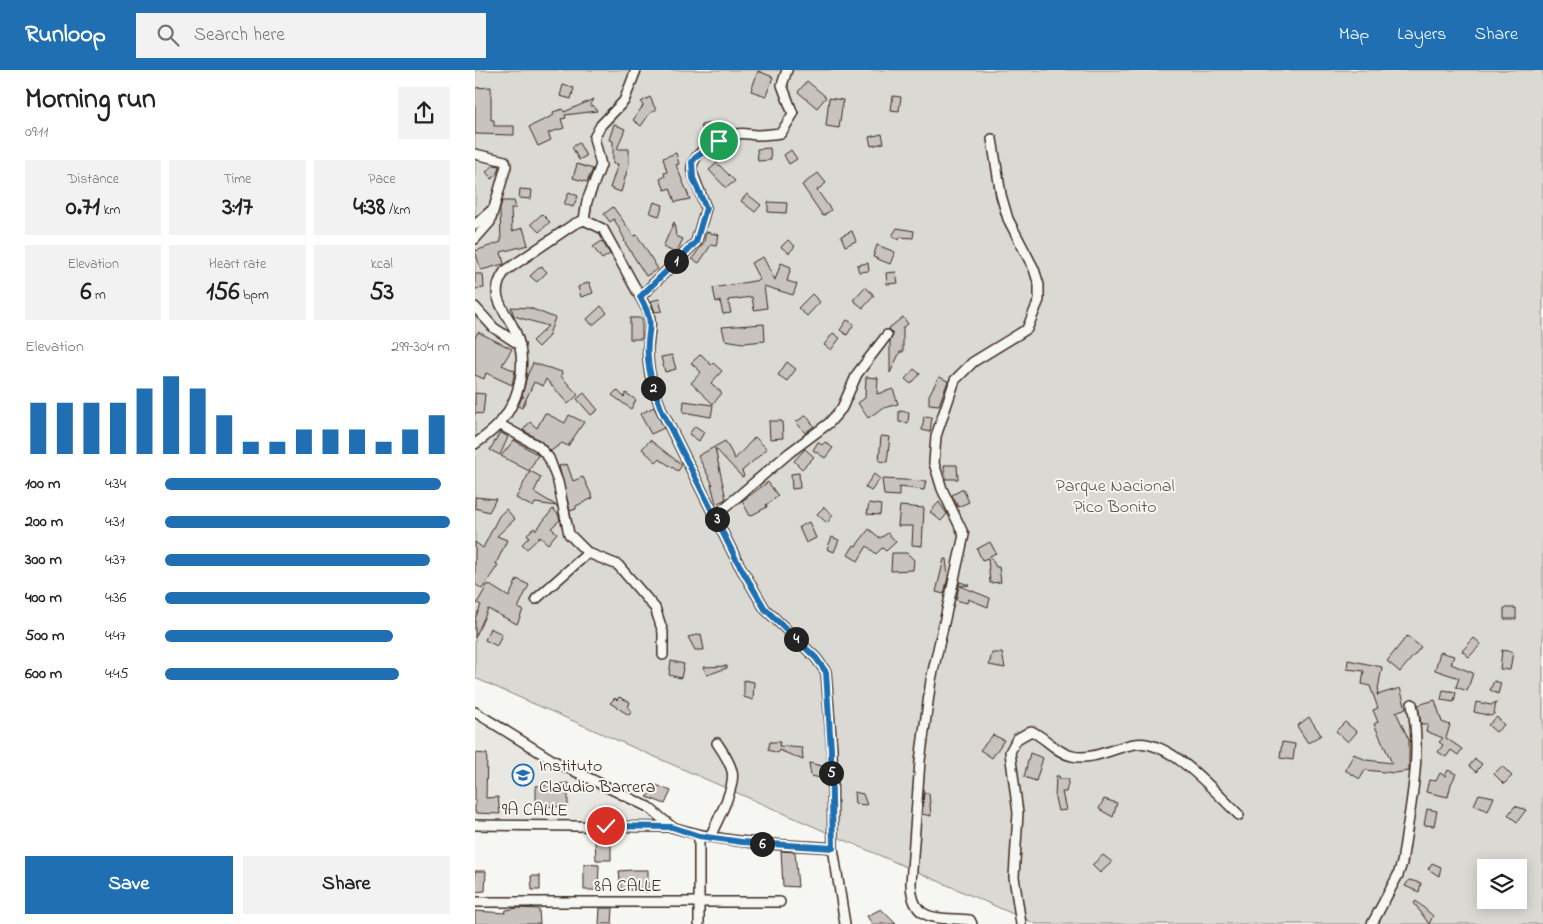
<!DOCTYPE html>
<meta charset="utf-8">
<style>
:root{--surface:#fff;--page:#f2f2f2;--text:#222;--muted:#767676;--accent:#1f6fb2}
body{margin:0;font-family:"Indie Flower",sans-serif;background:var(--page);color:var(--text);height:100vh;display:flex;flex-direction:column;font-size:19px;white-space:nowrap}
*{box-sizing:border-box;margin:0}
p{font-size:16px;color:var(--muted)}
.icon{flex:none;width:28px;height:28px;fill:none;stroke:currentColor;stroke-width:2;stroke-linecap:round;stroke-linejoin:round}
.map{position:relative;flex:1;overflow:hidden}
.sheet{display:flex;flex-direction:column;background:var(--surface);width:475px}
.sheet>*{flex:none}
.tools{position:absolute;left:1002px;top:789px;display:grid;gap:10px}
.tools a{display:grid;place-items:center;width:50px;height:50px;border-radius:0px;background:var(--surface);box-shadow:0 2px 12px #0003;font-size:25px}
.pin{position:absolute;display:grid;place-items:center;width:42px;height:42px;color:#fff;margin:-21px;border:2px solid #fff;border-radius:50%;box-shadow:0 1px 5px #0007}
.km{position:absolute;width:25px;height:25px;margin:-12px;border-radius:50%;background:#222;color:#fff;font-size:14px;line-height:25px;text-align:center}
.round{display:grid;place-items:center;flex:none;width:52px;height:52px;border-radius:0px;background:var(--page)}
.head{display:flex;align-items:center;justify-content:space-between;height:85px;padding:0 25px}
h1{font-size:28px;font-weight:800;line-height:38px}
.metrics{display:grid;grid-template-columns:repeat(3,1fr);gap:8px;height:85px;padding:5px 25px}
.metrics div{display:grid;align-content:center;border-radius:0px;background:var(--page);text-align:center}
.metrics b{font-size:25px;font-weight:800}
.metrics small{font-size:14px;font-weight:400}
.metrics p{font-size:14px}
.chart{height:140px;padding:10px 25px}
.chart p{display:flex;justify-content:space-between}
.chart svg{width:100%;height:90px;margin-top:5px;stroke:var(--accent);stroke-width:6}
.button{display:flex;gap:10px;margin-top:auto;padding:10px 25px}
.button a{flex:1;height:58px;border-radius:0px;background:var(--accent);color:#fff;font-size:20px;font-weight:800;line-height:58px;text-align:center}
.button a+a{background:var(--page);color:var(--text)}
ul{padding:0 25px;list-style:none;font-size:16px}
li{display:grid;grid-template-columns:80px 60px 1fr;align-items:center;height:38px}
li i{height:12px;border-radius:6px;background:var(--accent)}
header{display:flex;align-items:center;gap:30px;box-sizing:border-box;height:70px;padding:0 25px;background:var(--accent);color:#fff}
header strong{font-size:24px}
nav{display:flex;gap:28px;margin-inline-start:auto;font-size:18px}
.search{width:350px;height:45px;background:var(--page);display:flex;align-items:center;gap:12px;box-sizing:border-box;padding:0 18px;border-radius:0px;color:var(--muted);font-size:19px}
main{display:flex;flex:1;min-height:0}
.map>svg:first-child{display:block}
.built{fill:#e8e7e2}
.green{fill:#dad9d3;stroke:#8a8278;fill-rule:evenodd}
.building{fill:#c8c3be;stroke:#3b2a1e}
.lines{fill:none;stroke-linecap:round;stroke-linejoin:round}
.street-casing{stroke:#3b2a1e;stroke-width:12}
.street{stroke:#f6f6f2;stroke-width:9}
.route-casing{stroke:#fff;stroke-width:10}
.route{stroke:#1f6fb2;stroke-width:6}
.labels{text-anchor:middle;stroke-width:4;stroke-linejoin:round;paint-order:stroke}
.park-label{font-size:18px;fill:#63564b;stroke:#f6f6f2}
.poi-label{font-size:18px;fill:#3b2a1e;stroke:#f6f6f2;text-anchor:start}
.street-label{font-size:18px;fill:#3b2a1e;stroke:#f6f6f2}
</style>
<header>
<strong>Runloop</strong>
<div class="search"><svg class="icon" aria-label="search" viewBox="0 0 24 24"><circle cx="10" cy="10" r="6"/><path d="M15 15l6 6"/></svg>Search here</div>
<nav><a>Map</a><a>Layers</a><a>Share</a></nav>
</header>
<main>
<section class="sheet">
<div class="head"><div><h1>Morning run</h1><p>09:11</p></div><a class="round"><svg class="icon" aria-label="share" viewBox="0 0 24 24"><path d="M12 15V3M7 8l5-5 5 5M5 13v7h14v-7"/></svg></a></div>
<div class="metrics">
<div><p>Distance</p><b>0.71<small> km</small></b></div>
<div><p>Time</p><b>3:17</b></div>
<div><p>Pace</p><b>4:38<small> /km</small></b></div>
</div>
<div class="metrics">
<div><p>Elevation</p><b>6<small> m</small></b></div>
<div><p>Heart rate</p><b>156<small> bpm</small></b></div>
<div><p>kcal</p><b>53</b></div>
</div>
<div class="chart"><p><span>Elevation</span>299–304 m</p>
<svg viewBox="0 0 160 44" preserveAspectRatio="none"><path d="M5 44V19M15 44V19M25 44V19M35 44V19M45 44V12M55 44V6M65 44V12M75 44V25M85 44V38M95 44V38M105 44V32M115 44V32M125 44V32M135 44V38M145 44V32M155 44V25"/></svg>
</div>
<ul>
<li><b>100 m</b>4:34<i style="width:97%"></i></li>
<li><b>200 m</b>4:31<i style="width:100%"></i></li>
<li><b>300 m</b>4:37<i style="width:93%"></i></li>
<li><b>400 m</b>4:36<i style="width:93%"></i></li>
<li><b>500 m</b>4:47<i style="width:80%"></i></li>
<li><b>600 m</b>4:45<i style="width:82%"></i></li>
</ul>
<div class="button"><a>Save</a><a>Share</a></div>
</section>
<div class="map">
<svg width="1068" height="854" viewBox="0 0 1068 854">
<rect width="100%" height="100%" fill="#f6f6f2"/>
<filter id="ink" filterUnits="userSpaceOnUse"><feTurbulence type="fractalNoise" baseFrequency=".02" numOctaves="2"/><feDisplacementMap in="SourceGraphic" scale="10" xChannelSelector="R" yChannelSelector="G"/><feConvolveMatrix kernelMatrix="1 2 1 2 8 2 1 2 1" color-interpolation-filters="sRGB"/></filter>
<g filter="url(#ink)">
<path class="built" d="M0 647 66 689 182 751 0 748Z"/>
<path class="green" d="M0 0H1068V854H561L0 608ZM1011 798H1044V830H1011Z"/>
<path class="building" d="M283 1 298 7 291 26 276 21Z
M332 11 351 27 342 38 323 22Z
M88 15 99 18 96 29 85 26Z
M16 17V50H19V56H39V65L0 64V18Z
M418 26 426 27 424 41 416 40Z
M175 27 181 40 175 43 166 56 158 50 168 36 166 32Z
M354 28 368 30 364 58 351 56Z
M119 29 115 36H119L122 41 90 45 91 48 86 49 89 58 73 63 76 70 63 76 54 57 79 45 78 42 88 39 89 42Z
M235 53 238 63 229 65 226 55Z
M139 54 150 59 142 79H154V94L146 122 135 118 143 94H138V71L134 70Z
M407 64 409 73 396 76 394 67Z
M104 73 111 86 104 90 97 77Z
M295 78 296 90 283 91 282 79Z
M316 80 322 89 314 94 309 85Z
M201 83 204 94 201 95 215 129 200 132 195 118 190 120 185 109 190 106 189 103 192 102 188 88Z
M242 93 260 111 251 118 234 100Z
M102 94 118 99 112 112 98 108Z
M19 95 24 96 22 103 17 109 11 102Z
M343 103 351 113 342 120 356 140 348 146 327 115Z
M45 119 57 120 56 129 44 128Z
M94 122 103 126 98 137 89 134Z
M272 124 286 135 280 142 266 131Z
M27 131H39L41 138H36L37 161 48 158 53 175 26 182 29 194 6 200 0 181 26 172 25 139Z
M179 132 188 135 184 146 175 143Z
M293 132 312 133 311 143 293 142Z
M138 137 159 166 162 165 183 199 171 206 149 171 150 170 139 149 135 152 129 144Z
M67 144 75 152 64 162 56 154Z
M199 152 201 166 208 169 201 183 188 177Z
M422 158 439 161 438 168 425 167 424 170 417 166Z
M377 161 381 171 370 176 366 166Z
M231 162 244 165 241 176 236 175 224 193 217 189 229 172Z
M313 170 320 176 314 183 306 177Z
M127 171 135 184 127 189 118 177Z
M402 175 420 182 415 194 398 187Z
M288 187 300 210 306 193 316 197 312 211 322 214 318 225 289 216 292 238 279 240 277 227 253 230 256 243 248 244 245 231 241 232 238 218 285 210 276 193Z
M393 193 394 201 384 202 382 195Z
M66 196 72 202 62 212 55 206Z
M421 202 423 213 412 214 411 203Z
M0 204H8L9 218 0 219Z
M114 212 118 223 106 227 103 217Z
M390 217 398 224V227L388 238 378 230Z
M337 224 345 232 332 246 323 238Z
M184 229 187 241 180 242 176 231Z
M126 236 132 243 119 254H116L112 249Z
M36 237 55 238 80 248 73 267 63 277 57 271 73 256 39 246Z
M428 247 433 254 428 257V282H425L415 303V271L418 265 414 258Z
M155 248H167V269H155Z
M372 250 379 254 372 265 365 260Z
M289 254 290 271 268 273 250 270 247 257Z
M3 262 37 279 27 295 40 301 37 315 11 303 9 309 0 305V268Z
M358 263 365 268 356 280 349 275Z
M226 284 236 295 238 293 247 301 236 313 247 323 238 334 216 313 226 302 216 293Z
M197 285 201 299 190 302 186 287Z
M312 292 321 299 312 311 303 305Z
M58 293 87 302 86 306 103 325 93 334 71 309 68 316 59 312 47 338 43 336 47 327H49L47 326 52 306Z
M439 299 445 304 436 314 430 309Z
M391 307 403 308 402 324 418 319 423 334 406 339 393 348 383 333 390 328Z
M464 307 473 311 464 335 454 334V325Z
M142 320 149 327 151 323 161 330 156 339 137 325Z
M0 323 10 324 8 344 0 343Z
M109 323 123 340 116 345 102 329Z
M209 331 238 335 236 347 208 342Z
M179 337 189 358 176 364 165 344Z
M424 341 434 342 433 353 424 352Z
M70 343 90 353 94 345 109 352 93 376 87 373 76 381 66 371 48 360 55 352 62 358Z
M331 345 339 356 330 363 321 352Z
M449 346 457 347 455 362 447 360Z
M294 351H307L308 368 295 369Z
M220 356 229 362 224 371 214 364Z
M25 362 33 367 25 385 15 380Z
M406 366 415 367 412 392 404 391Z
M280 367 292 379 267 401 269 406 267 407 240 378 251 429 241 434 236 414 238 415 223 386 250 371 260 389Z
M39 370 63 385 54 401 26 386Z
M175 370 207 395 203 401 184 389 181 392 167 379Z
M343 372 347 375 350 372 358 378 350 388 338 380Z
M330 379 339 387 327 399 319 391Z
M92 394 98 411 108 407 118 428 101 436V439L95 441 84 396Z
M469 395H482L483 409H470Z
M55 401 66 407 59 422 82 436 60 433 58 437 41 428Z
M324 403 325 418 317 419 316 404Z
M399 404 405 409 396 421 390 417Z
M407 409 451 411 449 420 424 417V426L409 425Z
M293 412 303 426 291 435 292 437 275 446 267 431Z
M488 419 494 432 483 437 477 425Z
M0 427 21 429 14 442 0 438Z
M464 432 472 444 466 451 455 442Z
M394 433 406 435 405 445 392 444Z
M425 436 449 438 447 476 437 475 438 456H423Z
M349 437 358 445 352 453 342 444Z
M31 439 40 449 22 466 32 470 21 494 23 495 7 519 0 514V472L8 478 24 446Z
M78 439 83 444 85 450 76 458 82 463 73 474 65 467 52 479 47 474 54 467 52 464 59 458 61 460Z
M334 452 341 468 331 473 324 457Z
M394 459 405 468 413 463 421 472 411 481 407 478 401 484 392 476 383 491 373 485 379 475 381 476Z
M357 467 364 470 359 482 352 479Z
M515 472 521 483 515 486 521 497H524L526 512 515 513 513 488 507 490 502 479Z
M417 483H432L439 490 438 500 416 501Z
M469 489H471L473 507 469 524 461 522Z
M42 509 54 515 43 538 48 540 42 554 13 539 0 568V549L6 535 2 533 13 514 34 527Z
M485 512 494 515 485 516 515 528 513 537 493 529 492 533 481 530Z
M1029 538H1041V549H1029Z
M15 558 27 564 22 576 10 570Z
M226 564 229 580H220L213 567Z
M932 566 946 577 925 602 912 591Z
M999 568 1006 574 994 587 987 581Z
M1027 580 1038 582 1035 600 1025 599Z
M965 582 979 586 976 594 998 603 992 621 981 617 984 608 960 600Z
M517 583H527L530 598 514 595Z
M873 590 907 597 902 625 925 618 931 638 921 642 934 670V701L920 703 890 700 885 709 870 700 879 684 891 690 917 693 899 654 903 652 898 640 903 638 895 616 887 614 889 601 872 599Z
M196 591 209 594 206 608 194 605Z
M252 596V598L232 605 228 597Z
M269 610 279 612 278 630 269 627Z
M1019 611 1026 613 1023 624 1015 620Z
M968 620 981 622 979 632 966 630Z
M144 627 155 632 153 638 157 641 154 645 135 633 140 628 142 630Z
M960 630 967 652 975 655 971 668 987 679 983 685 976 680 971 687 963 682 968 675 964 672 968 668 951 661 953 654H946L943 635Z
M1001 632 1016 635 1021 632 1019 644 1016 646 999 642Z
M834 647 846 665 833 673 822 656Z
M1022 647 1029 655 1021 662 1013 655Z
M870 652 882 662 873 672 861 661Z
M518 665 529 670 517 688 505 680Z
M295 672H305L304 676 327 678 328 690 304 680 303 683 293 680Z
M807 672 820 674 818 690 805 688Z
M0 683 12 684 11 728 23 727 25 744 0 743Z
M555 683 568 688 561 711 549 707Z
M1000 689 1007 694 1001 702 994 696Z
M334 693 347 696 346 708 336 706Z
M1027 696 1037 706 1029 714 1019 704Z
M973 700 981 704 976 714 973 727 951 722 954 710 961 711 965 703 970 706Z
M581 706H584L585 709H594L591 722H587L591 740 583 741 580 728Z
M93 713V737L61 736V716Z
M181 715 196 721 190 734 172 727Z
M379 722 388 724 392 735 380 734Z
M449 723H454L456 746 447 744Z
M1004 724 1019 727 1013 741 999 735Z
M629 729 642 733 638 747 624 739Z
M1040 736 1051 740 1042 752 1033 745Z
M952 739 962 741 959 756 949 755Z
M136 768V790H121L120 769Z
M306 781 320 782 323 817 308 816Z
M628 785 637 792 625 803 617 795Z
M957 793 966 797 964 806 953 799Z
M109 794 124 795 123 820H109Z
M157 800H173V822L146 819 144 801Z
M0 801H11L10 821 0 822Z
M56 806H65V820H57Z
M934 810 946 813 944 822 930 816Z
M941 831 958 846 954 854 939 833Z
M43 838 64 839 65 854H0V841L30 843 31 840Z
M125 838H138L137 854H124Z
M406 839 421 854H397L392 846Z"/>
<g class="lines">
<g class="street-casing">
<path id="street" d="M0 84 30 91 31 96 15 152 0 169
M109 150 112 131 126 95 119 68 126 55 149 31 161 0
M0 155 19 138
M165 227 221 172 231 138 217 102C214 83 245 68 262 64 268 62 275 65 282 65 290 65 298 64 306 63L318 44 307 15 312 0
M0 237 19 258 45 275
M24 354 63 376 74 388 83 412 94 464 113 483 143 495 180 538 188 562V585
M0 374C8 368 17 362 24 354 46 329 53 291 40 261 29 237 12 227 30 201L99 154 109 150 128 159 173 241C179 256 171 272 173 288 174 307 180 323 187 341L262 491 290 539 341 588 351 602 357 680 358 778 370 854
M240 446 314 383 354 353 367 338 382 304 412 265
M61 529 113 483
M0 642 79 691 173 737 197 757
M0 755 197 757C249 774 303 774 358 778
M235 767C242 751 261 717 257 701 254 690 248 682 242 673
M0 832H305
M224 854V766
M497 854 495 850C463 847 437 854 436 813L445 691 456 610 489 465 467 419 459 393 461 366 480 310 498 292 552 259 564 230V215L559 199 533 149 526 125 517 69
M546 854 539 807 543 743 535 682 542 669 556 661C570 667 582 683 597 686 619 691 639 677 660 674 694 668 741 723 764 745
M897 854 923 805 927 793C934 741 948 687 937 634"/>
</g>
<use href="#street" class="street"/>
</g>
</g>
<g class="lines" filter="url(#ink)">
<g class="route-casing">
<path id="route" d="M131 756 197 757 224 766 267 772 358 778 356 680 351 602 341 588 290 539 262 491 187 341C180 323 174 306 173 288 170 258 183 258 165 227L221 172 231 138 218 108 217 92 220 88 244 71"/>
</g>
<use href="#route" class="route"/>
</g>
<defs>
<g id="school-ring" transform="scale(1.125)"><circle r="9.5" fill="#f6f6f2" stroke="#1f6fb2" stroke-width="1.5"/><path d="M0-5L7-2L0 1L-7-2ZM-4 1L0 2.5L4 1V4Q0 6-4 4Z" fill="#1f6fb2"/></g>
</defs>
<g fill-rule="evenodd">
<use href="#school-ring" x="48" y="705"/>
</g>
<g class="labels">
<g class="park-label">
<text x="640" y="421">Parque Nacional<tspan x="640" dy="21">Pico Bonito</tspan></text>
</g>
<g class="poi-label">
<text x="64" y="701">Instituto<tspan x="64" dy="21">Claudio Barrera</tspan></text>
</g>
<g class="street-label">
<text transform="translate(60 739) rotate(1)" y="6">9A CALLE</text>
<text x="153" y="821">8A CALLE</text>
</g>
</g>
</svg>
<div class="tools">
<a><svg class="icon" aria-label="layers" viewBox="0 0 24 24"><path d="M12 4l9 5-9 5-9-5zM3 14l9 5 9-5"/></svg></a>
</div>
<div class="pin" style="left:244px;top:71px;background:#1e9e55"><svg class="icon" aria-label="arrive" viewBox="0 0 24 24"><path d="M6 21V4h12l-3 4 3 4H6"/></svg></div>
<div class="pin" style="left:131px;top:756px;background:#d93025"><svg class="icon" aria-label="check" viewBox="0 0 24 24"><path d="M5 12l5 5 9-10"/></svg></div>
<b class="km" style="left:201px;top:191px">1</b>
<b class="km" style="left:178px;top:318px">2</b>
<b class="km" style="left:242px;top:449px">3</b>
<b class="km" style="left:321px;top:569px">4</b>
<b class="km" style="left:356px;top:703px">5</b>
<b class="km" style="left:287px;top:774px">6</b>
</div>
</main>
